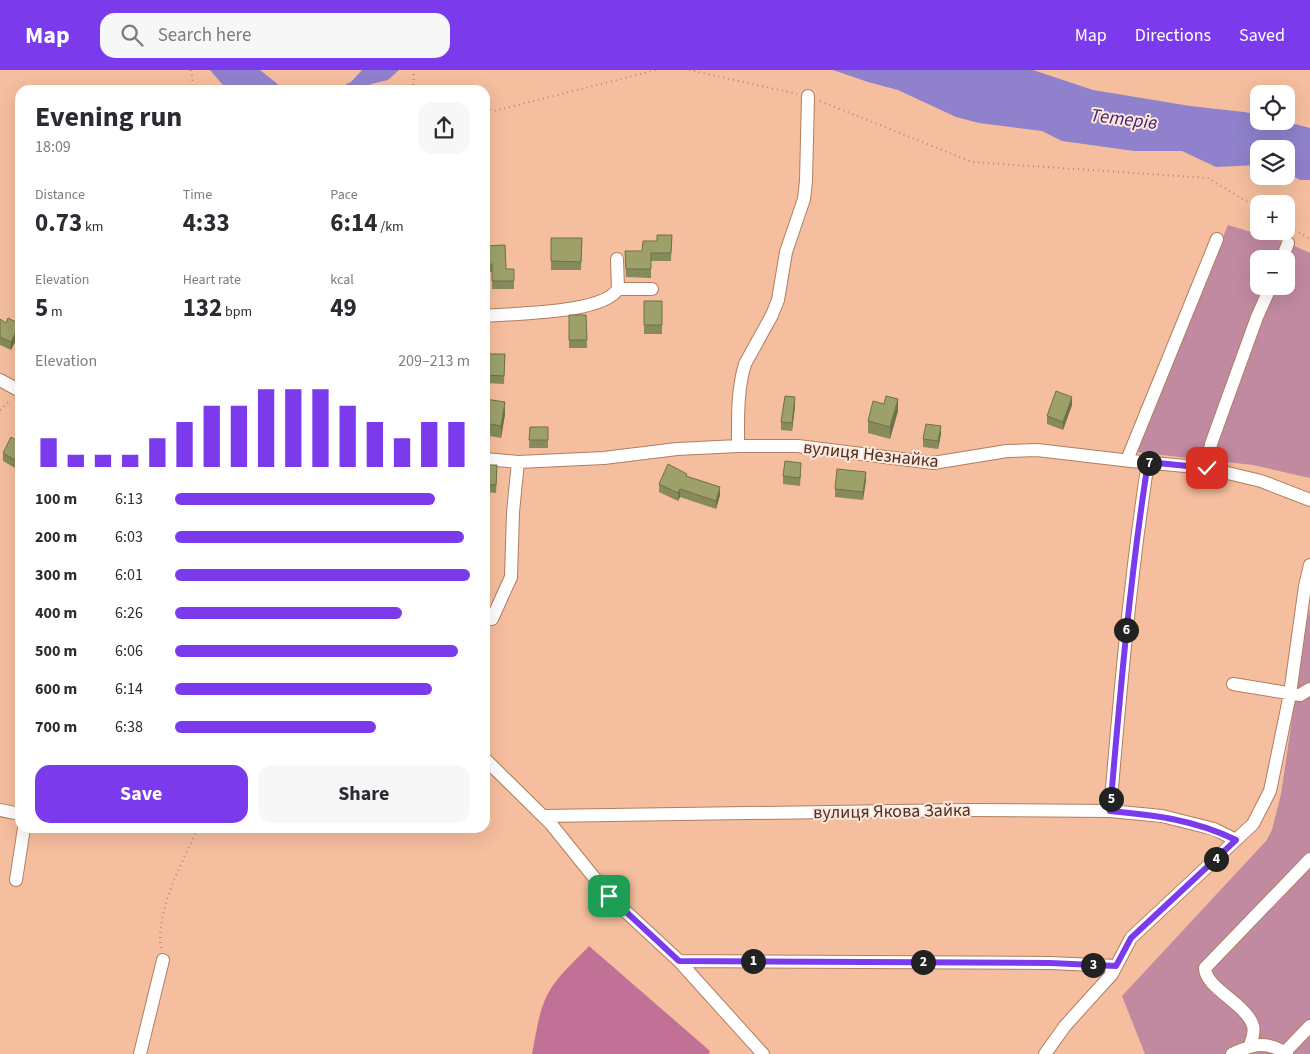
<!DOCTYPE html>
<meta charset="utf-8">
<style>
:root{--surface:#fff;--page:#f7f7f7;--text:#2b2b33;--muted:#7c7c81;--accent:#7c3aed}
body{margin:0;font-family:"Source Sans 3",sans-serif;background:var(--page);color:var(--text);height:100vh;display:flex;flex-direction:column;font-size:19px;white-space:nowrap}
*{box-sizing:border-box;margin:0}
p{font-size:16px;color:var(--muted)}
.icon{flex:none;width:28px;height:28px;fill:none;stroke:currentColor;stroke-width:2;stroke-linecap:round;stroke-linejoin:round}
.map{position:relative;flex:1;overflow:hidden}
.sheet{position:absolute;left:15px;top:15px;width:475px;height:748px;display:flex;flex-direction:column;background:var(--surface);border-radius:15px;box-shadow:0 5px 20px #0002}
.sheet>*{flex:none}
.fabs{position:absolute;left:1250px;top:15px;display:grid;gap:10px}
.fabs a{display:grid;place-items:center;width:45px;height:45px;border-radius:10px;background:var(--surface);box-shadow:0 5px 20px #0002;font-size:25px}
.pin{position:absolute;display:grid;place-items:center;width:42px;height:42px;color:#fff;margin:-21px;border-radius:10px;box-shadow:0 2px 8px #0006}
.km{position:absolute;width:25px;height:25px;margin:-12px;border-radius:50%;background:#222;color:#fff;font-size:14px;line-height:25px;text-align:center}
.round{display:grid;place-items:center;flex:none;width:52px;height:52px;border-radius:15px;background:var(--page)}
.overview{display:flex;align-items:center;justify-content:space-between;height:85px;padding:0 20px}
h1{font-size:28px;font-weight:700;line-height:38px}
.figures{display:grid;grid-template-columns:repeat(3,1fr);gap:8px;height:85px;padding:5px 20px}
.figures div{display:grid;align-content:center}
.figures b{font-size:25px;font-weight:700}
.figures small{font-size:14px;font-weight:400}
.figures p{font-size:14px}
.chart{height:140px;padding:10px 20px}
.chart p{display:flex;justify-content:space-between}
.chart svg{width:100%;height:90px;margin-top:5px;stroke:var(--accent);stroke-width:6}
.cta{display:flex;gap:10px;margin-top:auto;padding:10px 20px}
.cta a{flex:1;height:58px;border-radius:15px;background:var(--accent);color:#fff;font-size:20px;font-weight:700;line-height:58px;text-align:center}
.cta a+a{background:var(--page);color:var(--text)}
ul{padding:0 20px;list-style:none;font-size:16px}
li{display:grid;grid-template-columns:80px 60px 1fr;align-items:center;height:38px}
li i{height:12px;border-radius:6px;background:var(--accent)}
header{display:flex;align-items:center;gap:30px;box-sizing:border-box;height:70px;padding:0 25px;background:var(--accent);color:#fff}
header strong{font-size:24px}
nav{display:flex;gap:28px;margin-inline-start:auto;font-size:18px}
.search{width:350px;height:45px;background:var(--page);display:flex;align-items:center;gap:12px;box-sizing:border-box;padding:0 18px;border-radius:15px;color:var(--muted);font-size:19px}
.map>svg:first-child{display:block}
.green{fill:#c18aa1;fill-rule:evenodd}
.forest{fill:#c27196}
.water{fill:#8f81cc}
.lines{fill:none;stroke-linecap:round;stroke-linejoin:round}
.minor-casing{stroke:#b17e60;stroke-width:14}
.path{stroke:#b38870;stroke-width:2;stroke-dasharray:1 4;stroke-linecap:butt}
.minor{stroke:#fff;stroke-width:12}
.wall{fill:#878a5a}
.shaded-wall{fill:#6e714a}
.building{fill:#9da169;stroke:#6e714a}
.route-casing{stroke:#fff;stroke-width:10}
.route{stroke:#7c3aed;stroke-width:6}
.labels{text-anchor:middle;stroke-width:4;stroke-linejoin:round;paint-order:stroke}
.street-label{font-size:18px;fill:#493326;stroke:#fee7da}
.water-label{font-size:19px;font-style:italic;fill:#3d2179;stroke:#fee7da}
</style>
<header>
<strong>Map</strong>
<div class="search"><svg class="icon" aria-label="search" viewBox="0 0 24 24"><circle cx="10" cy="10" r="6"/><path d="M15 15l6 6"/></svg>Search here</div>
<nav><a>Map</a><a>Directions</a><a>Saved</a></nav>
</header>
<div class="map">
<svg width="1310" height="984" viewBox="0 0 1310 984">
<rect width="100%" height="100%" fill="#f5be9e"/>
<path class="green" d="M1228 155 1288 173 1310 183V408L1253 395 1134 382ZM1259 189H1286V216H1259Z
M1310 538V984H1145L1122 926 1266 771 1272 760 1281 724 1306 555Z"/>
<path class="forest" d="M589 876 710 981 709 984H532C537 960 539 934 554 914 564 900 578 888 589 876Z"/>
<path class="water" d="M210 0H260L285 20H227Z
M362 0H399L388 10 371 14 360 20H334L351 12Z
M833 0H1033L1093 20 1190 36 1244 42 1259 45V51H1283L1310 58V110H1300L1286 102V79H1259V95L1216 97 1182 81H1134L1062 71 1042 61 979 53 956 47 898 20 868 12Z"/>
<g class="lines">
<g class="minor-casing">
<path id="minor" d="M1282 189 1288 173
M618 219H652
M485 246C514 243 602 244 618 219L617 189
M0 310 20 321
M738 376C738 349 737 320 745 294L772 245 778 230 786 182 804 129 806 111 808 26
M485 389 518 392 604 388 677 379 738 376H798L933 393 1007 381 1037 380 1131 391 1207 398 1261 411 1310 430
M1127 390 1217 169
M1207 398 1211 374 1257 247 1271 216
M492 549 511 507 513 442 518 392
M1233 614 1300 625 1310 619
M485 689 551 754 609 826 679 891 763 984
M0 740 20 744
M1110 741C1120 624 1130 508 1148 392
M543 746 967 740 1110 741 1162 746 1214 759 1236 770
M16 810 24 758
M679 891 1050 893 1116 896
M1250 975C1252 969 1255 962 1253 956 1247 934 1205 918 1205 898L1310 789
M1285 982 1310 956
M140 984 163 890
M1045 984 1065 956 1112 904 1131 868 1253 754 1270 721 1290 624 1305 516 1310 495
M1232 984C1253 974 1266 970 1287 984"/>
</g>
<path class="path" d="M191 0 194 20
M689 0 797 24
M412 17 422 20
M413 20 414 0
M820 31 972 92 1208 108 1259 139
M485 38 494 41 656 0
M1286 155 1310 169
M0 340 11 330
M161 878C155 841 183 791 198 758"/>
<use href="#minor" class="minor"/>
</g>
<path class="wall" d="M485 158 487 176 506 199H514V219H492V202H486Z
M672 165 671 191H651V208L626 207 625 181H642L657 171Z
M551 168H582L581 200H551Z
M644 231H662V264H644Z
M569 245H586L587 278H569Z
M0 249 20 262 11 280 0 275Z
M505 284 504 314 485 313V295H487Z
M485 329 505 344 501 368 485 365Z
M1072 335 1063 360 1047 354V346Z
M795 336 792 361 781 360V352Z
M898 341 890 369 868 363V351Z
M530 357H548V378H529Z
M941 364 938 379 923 377V369Z
M20 372V393L18 392 15 398 3 391V383Z
M485 395 497 403 496 423 485 422Z
M801 401 800 416 783 414V406Z
M687 406 720 425 716 439 680 427 678 431 659 422V414Z
M866 410 863 430 835 427V419Z"/>
<path class="shaded-wall" d="M20 254V262L11 280V272Z
M795 327V336L792 361V353Z
M1072 327V335L1063 360V352Z
M898 329V341L890 369V357Z
M505 332V344L501 368V356Z
M941 356V364L938 379V371Z
M18 384V392L15 398V390Z
M866 402V410L863 430V422Z
M720 417V425L716 439V431Z
M680 419V427L678 431V423Z"/>
<path class="building" d="M485 158 487 172H485Z
M657 165H672L671 183H651V199H626L625 181H642L643 171H657Z
M551 168H582L581 192 551 191Z
M505 175 506 199H514V211H492V194H486V176Z
M644 231H662V255H644Z
M569 245H586L587 270H569Z
M8 248 20 254 11 272 0 267V249L6 253Z
M488 284H505L504 306 485 305V295H487Z
M1056 321 1072 327 1063 352 1047 346Z
M785 326 795 327 792 353 781 352Z
M886 326 898 329 890 357 868 351 873 331 884 334Z
M485 329 505 332 501 356 485 353Z
M926 354 941 356 938 371 923 369Z
M530 357H548V370H529Z
M11 367 20 372V385L18 384 15 390 3 383Z
M785 391 801 393 800 408 783 406Z
M668 394 687 404 686 406 720 417 716 431 680 419 678 423 659 414Z
M485 395H497L496 415 485 414Z
M837 399 866 402 863 422 835 419Z"/>
<g class="lines">
<g class="route-casing">
<path id="route" d="M609 826 679 891 1050 893 1116 896 1131 868 1236 770C1195 750 1155 745 1110 741 1120 624 1130 508 1148 392L1207 398"/>
</g>
<use href="#route" class="route"/>
</g>
<g class="labels">
<g class="street-label">
<text transform="translate(871 384) rotate(6)" y="6">вулиця Незнайка</text>
<text transform="translate(892 741) rotate(-1)" y="6">вулиця Якова Зайка</text>
</g>
<g class="water-label">
<text transform="translate(1124 48) rotate(7)" y="7">Тетерів</text>
</g>
</g>
</svg>
<div class="fabs">
<a><svg class="icon" aria-label="locate" viewBox="0 0 24 24"><circle cx="12" cy="12" r="6"/><path d="M12 2v4M12 18v4M2 12h4M18 12h4"/></svg></a>
<a><svg class="icon" aria-label="layers" viewBox="0 0 24 24"><path d="M12 4l9 5-9 5-9-5zM3 14l9 5 9-5"/></svg></a>
<a>+</a>
<a>−</a>
</div>
<div class="pin" style="left:609px;top:826px;background:#1e9e55"><svg class="icon" aria-label="arrive" viewBox="0 0 24 24"><path d="M6 21V4h12l-3 4 3 4H6"/></svg></div>
<div class="pin" style="left:1207px;top:398px;background:#d93025"><svg class="icon" aria-label="check" viewBox="0 0 24 24"><path d="M5 12l5 5 9-10"/></svg></div>
<b class="km" style="left:753px;top:891px">1</b>
<b class="km" style="left:923px;top:892px">2</b>
<b class="km" style="left:1093px;top:895px">3</b>
<b class="km" style="left:1216px;top:789px">4</b>
<b class="km" style="left:1111px;top:729px">5</b>
<b class="km" style="left:1126px;top:560px">6</b>
<b class="km" style="left:1149px;top:393px">7</b>
<section class="sheet">
<div class="overview"><div><h1>Evening run</h1><p>18:09</p></div><a class="round"><svg class="icon" aria-label="share" viewBox="0 0 24 24"><path d="M12 15V3M7 8l5-5 5 5M5 13v7h14v-7"/></svg></a></div>
<div class="figures">
<div><p>Distance</p><b>0.73<small> km</small></b></div>
<div><p>Time</p><b>4:33</b></div>
<div><p>Pace</p><b>6:14<small> /km</small></b></div>
</div>
<div class="figures">
<div><p>Elevation</p><b>5<small> m</small></b></div>
<div><p>Heart rate</p><b>132<small> bpm</small></b></div>
<div><p>kcal</p><b>49</b></div>
</div>
<div class="chart"><p><span>Elevation</span>209–213 m</p>
<svg viewBox="0 0 160 44" preserveAspectRatio="none"><path d="M5 44V30M15 44V38M25 44V38M35 44V38M45 44V30M55 44V22M65 44V14M75 44V14M85 44V6M95 44V6M105 44V6M115 44V14M125 44V22M135 44V30M145 44V22M155 44V22"/></svg>
</div>
<ul>
<li><b>100 m</b>6:13<i style="width:88%"></i></li>
<li><b>200 m</b>6:03<i style="width:98%"></i></li>
<li><b>300 m</b>6:01<i style="width:100%"></i></li>
<li><b>400 m</b>6:26<i style="width:77%"></i></li>
<li><b>500 m</b>6:06<i style="width:96%"></i></li>
<li><b>600 m</b>6:14<i style="width:87%"></i></li>
<li><b>700 m</b>6:38<i style="width:68%"></i></li>
</ul>
<div class="cta"><a>Save</a><a>Share</a></div>
</section>
</div>
